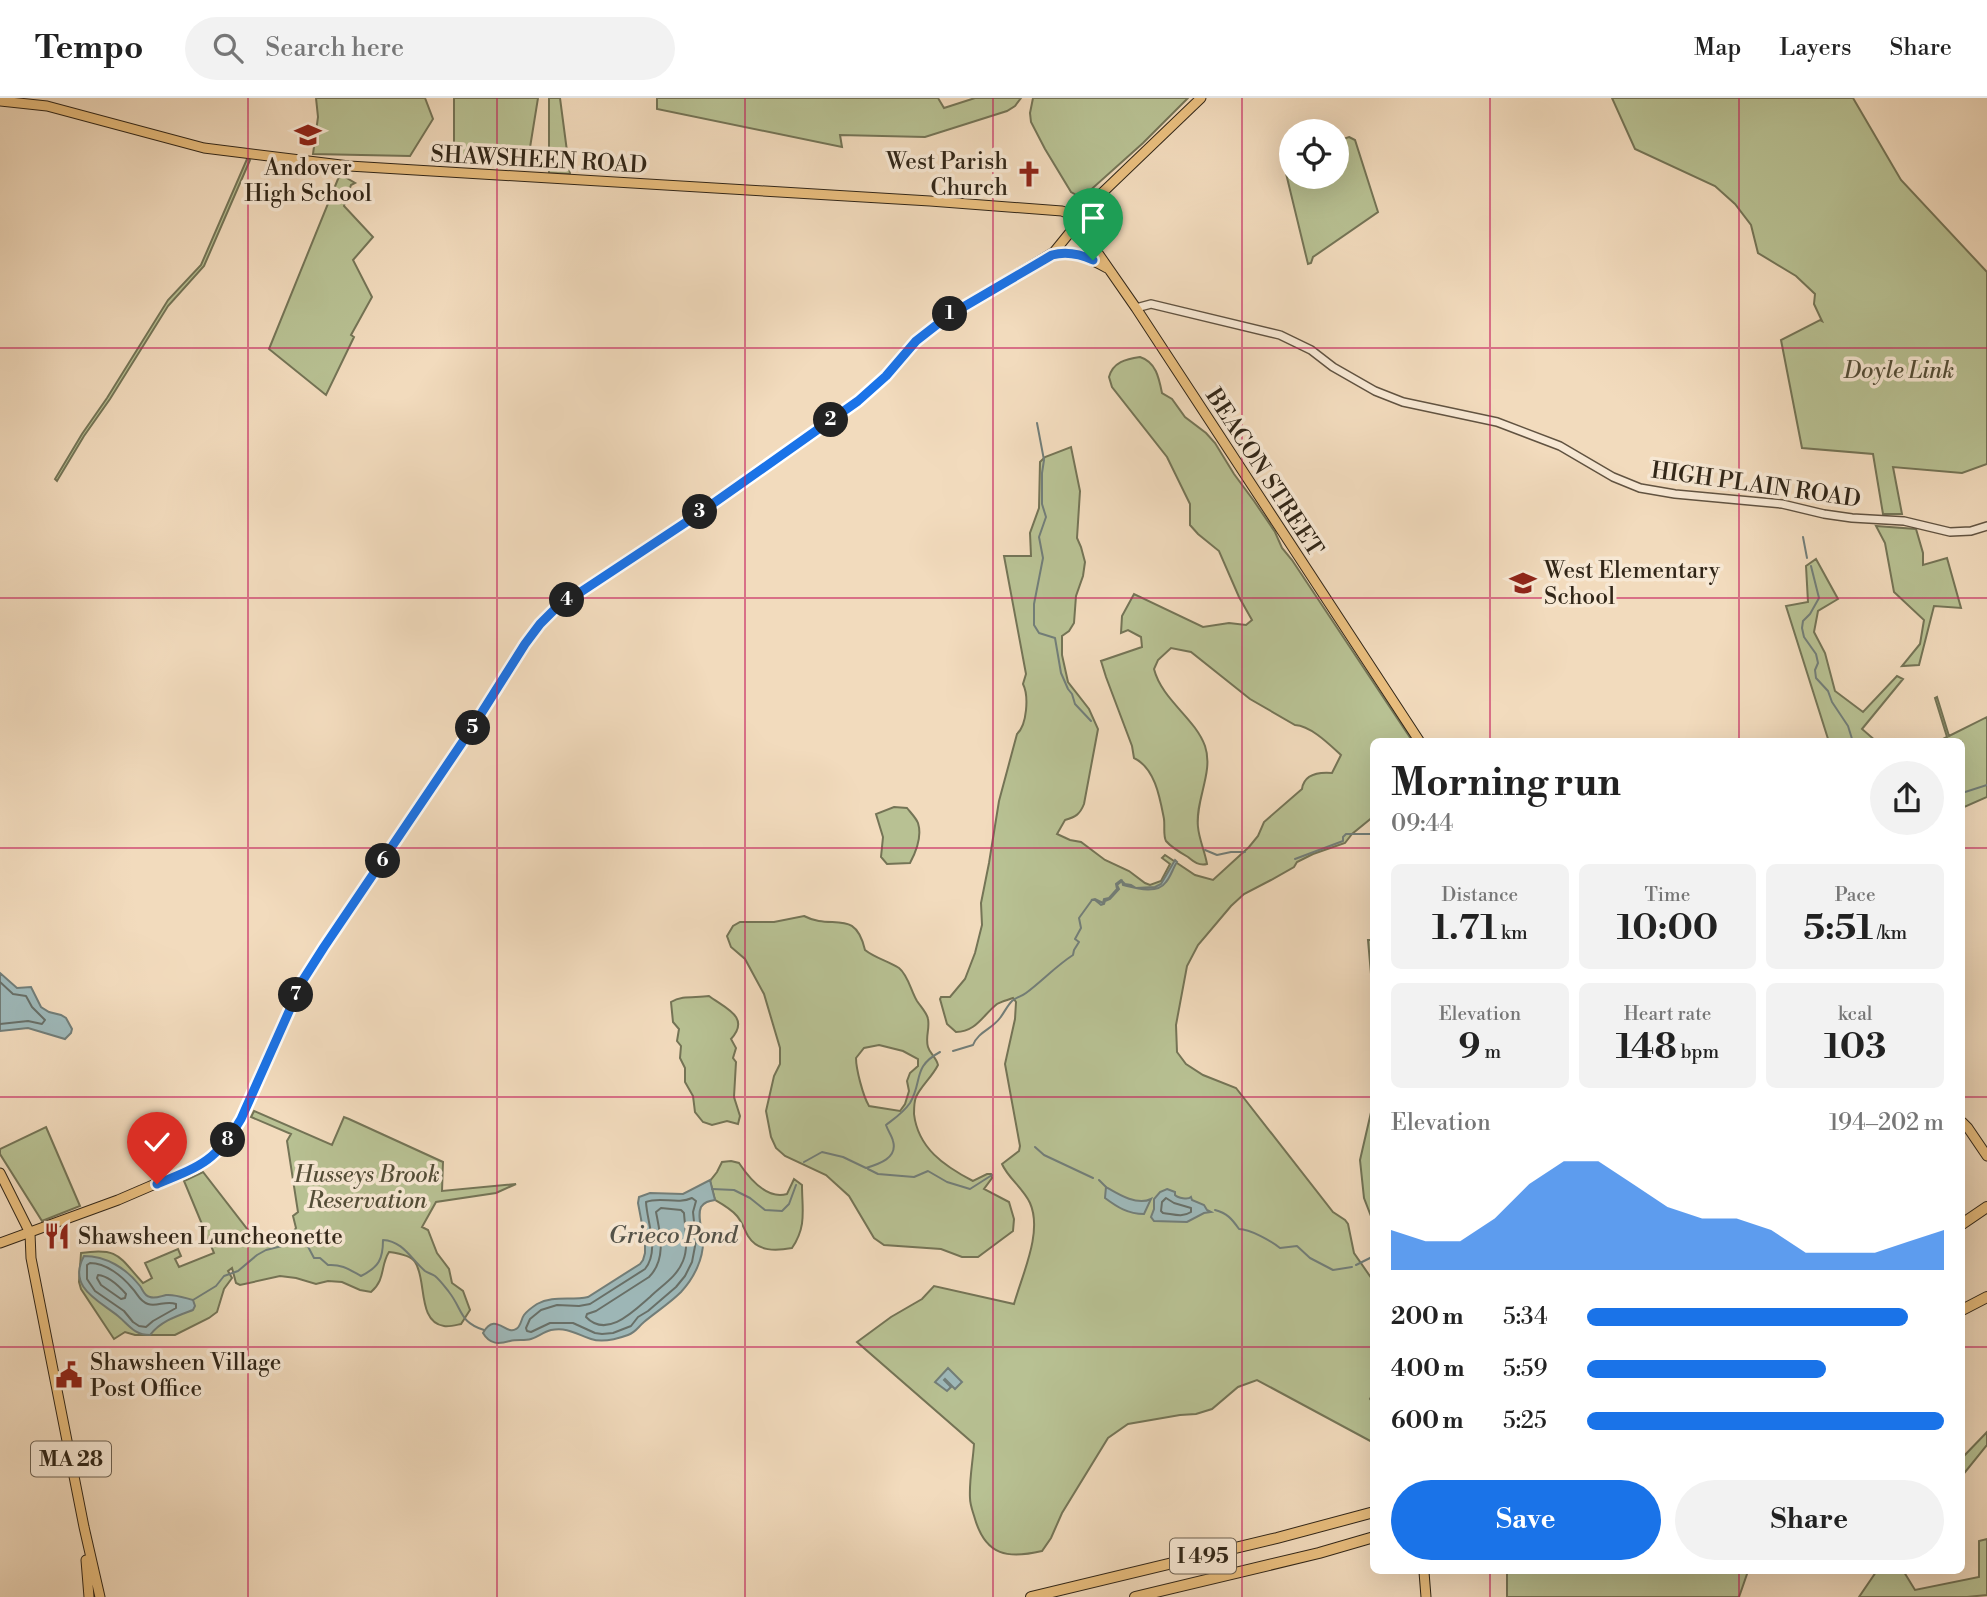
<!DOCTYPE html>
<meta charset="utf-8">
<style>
:root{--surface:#fff;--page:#f2f2f2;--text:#222;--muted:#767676;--line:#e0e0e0;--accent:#1a73e8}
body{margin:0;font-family:"Libre Bodoni",serif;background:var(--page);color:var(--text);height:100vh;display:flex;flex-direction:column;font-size:26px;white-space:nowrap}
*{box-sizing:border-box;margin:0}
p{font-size:23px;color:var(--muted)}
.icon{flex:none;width:38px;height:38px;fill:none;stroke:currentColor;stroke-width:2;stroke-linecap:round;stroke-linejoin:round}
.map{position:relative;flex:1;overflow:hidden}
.sheet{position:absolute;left:1370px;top:640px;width:595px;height:836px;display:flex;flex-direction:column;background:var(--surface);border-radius:10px;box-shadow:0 7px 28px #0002}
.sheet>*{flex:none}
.buttons{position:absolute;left:1279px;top:21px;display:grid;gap:14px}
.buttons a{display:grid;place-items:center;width:70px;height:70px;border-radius:50%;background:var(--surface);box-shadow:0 7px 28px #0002;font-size:35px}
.pin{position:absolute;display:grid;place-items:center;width:60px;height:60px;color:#fff;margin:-72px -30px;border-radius:50% 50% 50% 0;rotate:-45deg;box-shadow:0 0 7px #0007}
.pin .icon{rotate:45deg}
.km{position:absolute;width:35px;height:35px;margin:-18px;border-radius:50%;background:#222;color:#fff;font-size:19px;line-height:35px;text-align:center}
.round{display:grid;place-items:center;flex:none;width:74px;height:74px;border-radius:37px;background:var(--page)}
.summary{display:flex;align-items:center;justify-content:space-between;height:119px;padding:0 21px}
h1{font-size:38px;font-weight:700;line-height:52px}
.metrics{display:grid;grid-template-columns:repeat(3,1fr);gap:10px;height:119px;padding:7px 21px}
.metrics div{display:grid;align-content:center;border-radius:10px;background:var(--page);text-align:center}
.metrics b{font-size:35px;font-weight:700}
.metrics small{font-size:19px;font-weight:400}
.metrics p{font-size:19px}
.chart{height:196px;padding:14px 21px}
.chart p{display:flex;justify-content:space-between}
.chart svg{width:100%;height:126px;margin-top:7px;fill:var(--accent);opacity:.7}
.primary-button{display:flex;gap:14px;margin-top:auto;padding:14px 21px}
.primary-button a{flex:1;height:80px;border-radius:42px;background:var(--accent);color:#fff;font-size:28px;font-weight:700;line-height:80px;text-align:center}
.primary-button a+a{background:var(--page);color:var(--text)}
ul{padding:0 21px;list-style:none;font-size:23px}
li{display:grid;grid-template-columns:112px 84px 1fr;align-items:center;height:52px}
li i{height:18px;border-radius:9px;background:var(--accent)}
header{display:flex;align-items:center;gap:42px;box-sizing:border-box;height:98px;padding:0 35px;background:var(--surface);border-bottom:2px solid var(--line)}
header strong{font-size:33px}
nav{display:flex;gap:38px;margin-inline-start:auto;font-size:24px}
.search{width:490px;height:63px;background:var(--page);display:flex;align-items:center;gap:18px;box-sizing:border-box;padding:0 24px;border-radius:38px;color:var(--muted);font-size:26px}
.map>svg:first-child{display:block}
.green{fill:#b8c193;stroke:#747456;stroke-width:2;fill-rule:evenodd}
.water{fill:#9eb9ba;stroke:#727e79;stroke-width:2}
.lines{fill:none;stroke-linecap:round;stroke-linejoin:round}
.shore{stroke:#687069;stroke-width:2}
.stream{stroke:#727e79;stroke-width:2}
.minor-casing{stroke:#615341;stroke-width:10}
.major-casing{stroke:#312618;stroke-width:11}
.highway-casing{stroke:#312618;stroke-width:12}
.minor{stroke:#f7e8d4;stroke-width:7}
.major{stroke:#e9be7e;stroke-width:9}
.highway{stroke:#e9be7e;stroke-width:10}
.route-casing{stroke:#fff;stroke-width:14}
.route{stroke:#1a73e8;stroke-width:9}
.grid{fill:none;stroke:#c2185b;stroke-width:2;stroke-opacity:0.55}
.labels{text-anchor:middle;stroke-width:7;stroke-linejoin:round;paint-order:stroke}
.shield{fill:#f7e8d4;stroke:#6c6050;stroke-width:2}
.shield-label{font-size:21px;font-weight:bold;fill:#312618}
.street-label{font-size:23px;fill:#312618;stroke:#f7e8d4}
.poi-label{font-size:23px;fill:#312618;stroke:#f7e8d4;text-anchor:start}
.park-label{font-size:23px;font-style:italic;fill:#534d37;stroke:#f7e8d4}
.water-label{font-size:24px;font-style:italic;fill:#525249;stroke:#f7e8d4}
</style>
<header>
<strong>Tempo</strong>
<div class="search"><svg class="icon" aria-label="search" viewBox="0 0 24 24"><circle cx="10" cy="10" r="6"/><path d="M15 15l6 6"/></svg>Search here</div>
<nav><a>Map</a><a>Layers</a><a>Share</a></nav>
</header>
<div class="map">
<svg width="1987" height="1499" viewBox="0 0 1987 1499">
<rect width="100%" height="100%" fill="#f2dbbd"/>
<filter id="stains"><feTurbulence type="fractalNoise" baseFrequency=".00286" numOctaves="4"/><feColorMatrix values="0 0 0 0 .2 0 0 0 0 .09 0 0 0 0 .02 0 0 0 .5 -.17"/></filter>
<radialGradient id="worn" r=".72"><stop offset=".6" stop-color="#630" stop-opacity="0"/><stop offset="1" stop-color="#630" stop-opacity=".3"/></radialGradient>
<path class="green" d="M316 0H425L433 21 410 58 313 56 318 19Z
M454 0H538L528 62 515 66 495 61 458 58 454 47Z
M549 0H560L570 76 549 75Z
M657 0H938L944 10 975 0H1021L1015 8 1007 13 925 39 840 37 842 49 657 11Z
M1033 0H1188L1143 45 1085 97 1080 99 1071 94 1045 51 1031 24 1030 15Z
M1612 0H1853L1901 82 1987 174V366L1962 375 1893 369 1902 416H1883L1873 356 1802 350 1781 242 1820 222 1822 223 1814 206 1815 196 1796 178 1758 155 1751 127 1735 106 1715 88 1635 51Z
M1349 39 1355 42 1378 114 1313 159 1311 165 1308 166 1282 59 1291 56 1292 79H1337V43Z
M247 61 250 62 204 168 168 208 110 301 84 338 57 383 55 381 82 336 107 300 168 202 201 167Z
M340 76 355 85 351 87 344 108 373 139 353 162 372 199 351 237 354 239 326 297 269 251Z
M1140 259C1156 264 1159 280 1162 295L1172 301 1185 319 1206 335 1215 345 1234 376 1254 403 1275 434 1282 450 1292 462 1413 644H1374V718L1352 736 1345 745 1313 756 1297 764 1294 769 1271 782 1244 796 1231 808 1198 847 1187 868 1176 927 1177 954 1186 966 1203 977 1236 990 1333 1114 1345 1122 1348 1126 1354 1155 1374 1184V1294L1370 1301 1374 1306V1345L1257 1282 1238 1289 1212 1311 1196 1316 1180 1317 1128 1326 1108 1340 1062 1415 1051 1440 1042 1453C1008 1461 986 1458 975 1421 973 1414 970 1407 970 1400 969 1382 973 1363 974 1346L857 1244 891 1219 922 1201 934 1188 1014 1206C1022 1177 1043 1134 1030 1105 1023 1090 1008 1080 1002 1066L1019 1053 1020 1048 1005 966 1015 921 1016 904 1013 900C1008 902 1002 903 997 906 983 917 976 934 956 934L947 926 940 901 941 899H950L965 881 975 855 982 827 981 805 989 765 999 703 1017 636C1027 627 1029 598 1023 586L1026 576 1004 458H1031L1030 435 1039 410 1040 364 1045 359 1071 349 1080 393 1077 440 1081 449 1085 464 1083 478 1076 498 1074 525 1069 533 1062 538V557L1068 584 1089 611 1098 631 1084 706C1080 716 1076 719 1065 722L1057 736 1070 742 1081 744 1105 762 1129 773 1145 785 1150 787 1161 783 1170 766 1162 760 1165 757 1195 777 1213 782 1249 749 1258 738 1264 724 1302 691C1304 676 1319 674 1332 675L1341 657C1329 646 1311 628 1295 627L1250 601 1191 554 1171 550 1158 562 1154 571C1162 602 1195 620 1205 648 1214 674 1195 702 1198 729 1199 741 1205 754 1207 766 1199 768 1194 764 1188 759 1181 755 1171 749 1166 743 1163 737 1165 728 1164 721 1160 700 1155 670 1134 660L1132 648 1106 579 1101 563 1142 549 1141 539 1128 532 1121 535 1122 518 1134 496 1203 529 1229 525 1246 527 1252 522 1239 499 1219 453 1198 436 1190 427V406L1167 359 1112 289 1109 279C1113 264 1126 261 1140 259Z
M1876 428 1916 431 1923 455V467L1947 460 1961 510 1934 508 1919 567 1902 568 1920 546 1924 522 1894 494 1885 445Z
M1816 461 1838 501 1818 513 1814 534 1825 555 1835 593 1863 614 1897 578 1903 581 1862 631 1877 644H1829L1786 508 1808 504 1806 468Z
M1937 599 1949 638 1987 619V699L1962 710V644H1937L1947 639 1935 600Z
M894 709 907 710C911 715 916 720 918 725 922 738 916 754 910 765L887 766 881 759 883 739 876 716Z
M804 818C832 833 855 809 865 852 875 860 888 863 899 870 908 877 911 893 917 903 921 909 927 915 928 921 930 931 925 939 928 949 930 956 936 959 938 967 932 979 921 988 916 999 914 1004 914 1010 914 1016 918 1050 944 1068 973 1083L987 1076H991L992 1080 984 1091 1009 1104 1014 1121 1013 1133 978 1159H962L941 1151 884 1147 874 1140 849 1098 826 1077 785 1058 776 1050 771 1039 766 1013 774 978 780 966V950L764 896 745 861 731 849 727 838 733 828 740 824H774ZM879 947 903 953 918 961V968L910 975 907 983 909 993 905 1006 900 1013 869 1008C863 998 856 971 856 960L864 950Z
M1368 842H1374V910Z
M709 898C725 910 751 919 731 941L736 950 733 960 736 964 734 999 740 1018 738 1026 727 1023 712 1027 703 1024 695 1014 693 998 685 984V970L680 960 681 948 677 943 679 931 673 924 671 904C682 897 696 900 709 898Z
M1374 988V1126L1364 1100 1360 1062 1372 1010Z
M254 1013 332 1047 344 1019 349 1021 443 1064 442 1093 516 1086 496 1095 436 1104 422 1129 428 1132 437 1155 449 1171 452 1185 463 1193 470 1212 461 1226C456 1227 449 1229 444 1228 417 1224 427 1181 415 1164 411 1157 396 1155 389 1154 380 1168 386 1181 371 1194L360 1192 342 1184 328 1183 316 1186 296 1180 280 1178 240 1187 236 1185 232 1170 228 1173 232 1180 224 1191 217 1214 209 1220 175 1237H135L125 1234 114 1241 81 1191 79 1184 81 1155C119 1149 119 1159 143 1185L152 1180 145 1165 178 1151 181 1158 175 1161 179 1169 214 1155 184 1083 203 1074 258 1145C274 1143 287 1146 296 1130L293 1118 298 1114 287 1043 291 1036 251 1019Z
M46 1029 80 1108 42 1123 0 1056V1051Z
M731 1063 739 1065C749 1080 767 1102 787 1096L794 1081 802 1087C802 1112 807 1128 792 1150 776 1153 758 1154 748 1138 744 1131 742 1124 737 1118 731 1111 722 1106 715 1102L710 1083 717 1074 722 1064Z
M1987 1334V1347L1962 1378V1360Z
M1987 1441V1497L1967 1499H1859L1876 1474H1904L1915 1492 1979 1479V1443Z
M1507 1474H1746L1747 1476 1739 1499H1507Z"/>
<path class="water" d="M1175 762 1177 764C1173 770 1171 778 1166 784 1157 797 1135 790 1123 787L1122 783 1117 787 1119 791 1110 801 1105 803 1104 806 1101 807 1095 802H1091L1095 801 1103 805 1104 801 1109 800 1117 791 1116 786 1121 782 1125 786 1131 787 1136 790 1155 789 1161 786Z
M0 875 17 890 31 889 41 909 49 914 61 917 66 920 72 931 71 935 65 941 28 930 0 933Z
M710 1082 715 1102C709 1103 704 1104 701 1109 697 1118 702 1131 703 1141 704 1160 694 1180 681 1194 670 1205 656 1214 644 1224 638 1229 636 1234 628 1237 617 1241 603 1245 591 1241 576 1236 568 1229 551 1232 543 1234 538 1239 531 1241 524 1243 517 1241 510 1243 499 1246 490 1247 483 1235 495 1213 506 1238 516 1231 521 1229 521 1221 524 1217 527 1213 534 1208 537 1206 553 1197 571 1203 588 1199L640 1166 643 1162 645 1155V1142L638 1105 639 1099 650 1095 683 1096Z
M1106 1089C1118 1096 1137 1108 1151 1101L1144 1116C1128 1116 1117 1109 1105 1100Z
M1167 1091 1175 1094V1097C1178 1100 1188 1102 1191 1099L1192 1102 1204 1107 1207 1112 1211 1114 1204 1115 1187 1124 1154 1123 1151 1119 1154 1111V1101L1160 1094Z
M84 1158C106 1158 126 1170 140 1188 143 1192 144 1198 150 1199 155 1201 161 1198 166 1197 175 1196 185 1200 193 1202L195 1208 193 1212C177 1218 161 1223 150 1237 134 1237 129 1227 118 1218 98 1202 67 1189 84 1158Z
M948 1270 962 1284 955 1291 945 1281 944 1282 951 1289 947 1293 935 1284Z"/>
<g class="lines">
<path class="shore" d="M0 884 13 896 26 898 32 909 45 922 42 926 28 923 0 926
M692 1100 696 1103 693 1114 696 1143 692 1164 685 1178 676 1189 648 1213 638 1219 631 1228 613 1235 602 1236 595 1235 573 1225H550L531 1234 527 1233 526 1230 530 1221 541 1212 557 1207 579 1208 590 1206 645 1171C660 1152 647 1125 646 1104 661 1098 677 1107 692 1100Z
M1166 1100 1174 1105 1191 1110V1114C1182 1120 1173 1116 1163 1115L1161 1113 1162 1104Z
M661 1110 681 1112 684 1115C685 1131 689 1148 683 1163 676 1180 662 1187 650 1199 634 1213 607 1241 586 1219L587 1216 596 1213 649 1179C667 1161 660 1135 656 1114Z
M90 1165C106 1165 122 1178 132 1190 138 1196 139 1203 148 1206 157 1209 166 1202 176 1206V1210L153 1223 146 1229 139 1228 133 1224 124 1213 95 1193 87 1181V1167Z
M98 1177C108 1178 119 1188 126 1196L125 1200 121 1201 101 1187 97 1180Z"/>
<path class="stream" d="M1037 325 1044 362 1042 375V406L1046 419 1039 439 1043 460 1034 506V527L1039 535 1055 540 1061 575 1068 591 1072 596 1075 606 1091 623
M1803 439 1807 460
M1811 468 1819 500 1810 516 1803 523 1802 530 1804 539 1816 556 1818 565 1815 572 1816 580 1828 593 1832 604 1848 628 1853 644
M1962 695 1987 687
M1205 752 1217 757 1231 754H1245
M1295 761 1343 743V739L1346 736H1374
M953 953 973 947C978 934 992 931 1000 920 1004 915 1007 908 1012 903 1016 899 1021 899 1026 895 1042 883 1056 868 1073 857L1074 852 1079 844 1075 841 1081 830 1079 820 1092 802
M1035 1049 1044 1057 1093 1080
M804 1064 822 1054 843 1059 866 1070C879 1066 898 1060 893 1043 892 1038 888 1033 886 1027 895 1020 903 1015 910 1005 923 983 912 969 940 954
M868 1071 878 1076 914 1079 928 1073 947 1084 970 1091 992 1077
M1099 1082 1106 1089
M712 1091 734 1092 750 1100 765 1112 782 1113 789 1106 796 1087
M1215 1112C1227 1115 1232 1121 1239 1131 1250 1131 1271 1143 1280 1150L1297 1148 1310 1160 1333 1172 1352 1169
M1356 1167 1374 1158
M193 1202 216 1188 224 1178 238 1173 257 1157 266 1152 290 1146 297 1140 304 1141 314 1160H320L328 1167C342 1166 350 1172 361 1178 379 1169 383 1161 383 1142 403 1143 411 1161 425 1173 428 1175 432 1176 435 1178 440 1182 445 1189 449 1194 463 1212 459 1224 484 1232"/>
<g class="minor-casing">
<path id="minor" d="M1136 210 1151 206 1280 237 1311 252 1333 269 1375 293 1403 304 1497 324 1560 348 1613 379 1640 390 1675 396 1782 406 1824 416 1852 420 1904 423 1950 434 1971 433 1987 428"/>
</g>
<g class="major-casing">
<path id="major" d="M0 3 47 8 204 50 349 68 930 103 1062 113 1069 116 1077 125 1136 210 1420 644
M1051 158C1072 151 1089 160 1107 170
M1962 1024 1968 1030 1987 1058
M0 1075 30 1135 31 1160 84 1429 100 1499
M0 1145 118 1102 204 1065 223 1048 241 1021 303 882 324 849 472 630 525 546 547 519 571 499 694 419 857 304 886 279 916 243 948 218 1054 154 1102 95 1201 0
M86 1462 89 1499
M1424 1474 1426 1499"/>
</g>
<g class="highway-casing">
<path id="highway" d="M1962 1126 1987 1109
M1962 1212 1987 1199
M1031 1499 1277 1440 1374 1414
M1135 1499 1319 1455 1374 1439"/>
</g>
<use href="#minor" class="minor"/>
<use href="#major" class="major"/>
<use href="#highway" class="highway"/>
</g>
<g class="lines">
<g class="route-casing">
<path id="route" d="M157 1086C201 1068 216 1063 241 1021L303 882 324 849 472 630 525 546 540 526 555 511 694 419 858 303 886 278 916 243 948 218 1052 157C1066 153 1080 156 1093 162"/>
</g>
<use href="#route" class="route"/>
</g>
<path class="grid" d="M248 0V1499M497 0V1499M745 0V1499M993 0V1499M1242 0V1499M1490 0V644M1739 0V644M0 250H1987M0 500H1987M0 750H1374M1962 750H1987M0 999H1374M1962 999H1987M0 1249H1374M1962 1249H1987M1490 1474V1499M1739 1474V1499"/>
<defs>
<g id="school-bare" transform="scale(2.1)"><path d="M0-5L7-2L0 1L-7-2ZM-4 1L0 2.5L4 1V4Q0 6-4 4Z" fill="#8f2418" stroke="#f7e8d4" stroke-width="2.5" paint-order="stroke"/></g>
<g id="church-bare" transform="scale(2.1)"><path d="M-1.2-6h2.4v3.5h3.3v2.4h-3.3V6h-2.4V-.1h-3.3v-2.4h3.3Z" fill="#8f2418" stroke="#f7e8d4" stroke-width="2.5" paint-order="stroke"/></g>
<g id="restaurant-bare" transform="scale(2.1)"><path d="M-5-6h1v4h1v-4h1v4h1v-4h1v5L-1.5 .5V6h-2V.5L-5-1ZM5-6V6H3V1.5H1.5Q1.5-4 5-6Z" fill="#8f2418" stroke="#f7e8d4" stroke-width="2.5" paint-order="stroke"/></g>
<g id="civic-bare" transform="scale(2.1)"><path d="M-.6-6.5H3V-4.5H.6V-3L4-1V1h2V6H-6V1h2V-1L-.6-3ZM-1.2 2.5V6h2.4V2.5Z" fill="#8f2418" stroke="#f7e8d4" stroke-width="2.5" paint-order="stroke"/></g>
</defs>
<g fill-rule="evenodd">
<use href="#school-bare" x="308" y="37"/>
<use href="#church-bare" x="1029" y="76"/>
<use href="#school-bare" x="1523" y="485"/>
<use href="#restaurant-bare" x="57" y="1138"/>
<use href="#civic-bare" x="69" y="1277"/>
</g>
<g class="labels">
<g class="shield">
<rect x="31" y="1343.5" width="80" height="35" rx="5"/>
<rect x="1170" y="1440.5" width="66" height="35" rx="5"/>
</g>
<g class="shield-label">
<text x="71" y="1368">MA 28</text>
<text x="1203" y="1465">I 495</text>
</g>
<g class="street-label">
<text transform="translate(539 61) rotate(3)" y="8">SHAWSHEEN ROAD</text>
<text transform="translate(1265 374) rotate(57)" y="8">BEACON STREET</text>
<text transform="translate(1756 386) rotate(8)" y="8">HIGH PLAIN ROAD</text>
</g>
<g class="poi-label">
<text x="1008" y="71" text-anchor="end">West Parish<tspan x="1008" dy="26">Church</tspan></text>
<text x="308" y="77" text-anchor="middle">Andover<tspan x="308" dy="26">High School</tspan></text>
<text x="1544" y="480">West Elementary<tspan x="1544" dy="26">School</tspan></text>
<text x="78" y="1146">Shawsheen Luncheonette</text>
<text x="90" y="1272">Shawsheen Village<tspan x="90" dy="26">Post Office</tspan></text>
</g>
<g class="park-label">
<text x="1899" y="280">Doyle Link</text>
<text x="367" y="1084">Husseys Brook<tspan x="367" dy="26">Reservation</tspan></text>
</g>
<g class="water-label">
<text x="673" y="1145">Grieco Pond</text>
</g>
</g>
<rect width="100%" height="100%" filter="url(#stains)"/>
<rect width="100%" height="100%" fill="url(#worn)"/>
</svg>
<div class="buttons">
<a><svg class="icon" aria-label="locate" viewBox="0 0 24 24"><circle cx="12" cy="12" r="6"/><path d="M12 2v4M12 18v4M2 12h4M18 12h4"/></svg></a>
</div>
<div class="pin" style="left:1093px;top:162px;background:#1e9e55"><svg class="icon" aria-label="arrive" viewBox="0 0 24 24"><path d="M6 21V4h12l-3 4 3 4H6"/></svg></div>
<div class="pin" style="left:157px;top:1086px;background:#d93025"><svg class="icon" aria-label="check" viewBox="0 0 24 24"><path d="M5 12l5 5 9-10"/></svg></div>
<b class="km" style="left:950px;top:216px">1</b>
<b class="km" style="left:831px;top:322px">2</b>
<b class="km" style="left:700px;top:414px">3</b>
<b class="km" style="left:567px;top:502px">4</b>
<b class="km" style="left:473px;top:630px">5</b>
<b class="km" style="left:383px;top:763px">6</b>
<b class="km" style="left:296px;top:897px">7</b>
<b class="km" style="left:228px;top:1042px">8</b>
<section class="sheet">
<div class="summary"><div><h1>Morning run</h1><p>09:44</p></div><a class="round"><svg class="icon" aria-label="share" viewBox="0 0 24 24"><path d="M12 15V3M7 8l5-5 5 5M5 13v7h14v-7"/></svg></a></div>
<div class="metrics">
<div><p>Distance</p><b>1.71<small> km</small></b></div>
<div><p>Time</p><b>10:00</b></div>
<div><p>Pace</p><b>5:51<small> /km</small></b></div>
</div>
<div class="metrics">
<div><p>Elevation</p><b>9<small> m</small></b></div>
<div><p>Heart rate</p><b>148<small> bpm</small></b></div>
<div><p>kcal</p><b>103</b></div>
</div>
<div class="chart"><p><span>Elevation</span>194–202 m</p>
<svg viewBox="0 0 160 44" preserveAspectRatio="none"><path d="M0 44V30L10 34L20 34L30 26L40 14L50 6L60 6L70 14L80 22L90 26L100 26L110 30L120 38L130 38L140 38L150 34L160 30V44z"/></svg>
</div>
<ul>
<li><b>200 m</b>5:34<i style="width:90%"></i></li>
<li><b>400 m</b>5:59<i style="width:67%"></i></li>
<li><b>600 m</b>5:25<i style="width:100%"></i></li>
</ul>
<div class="primary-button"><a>Save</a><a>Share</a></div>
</section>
</div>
